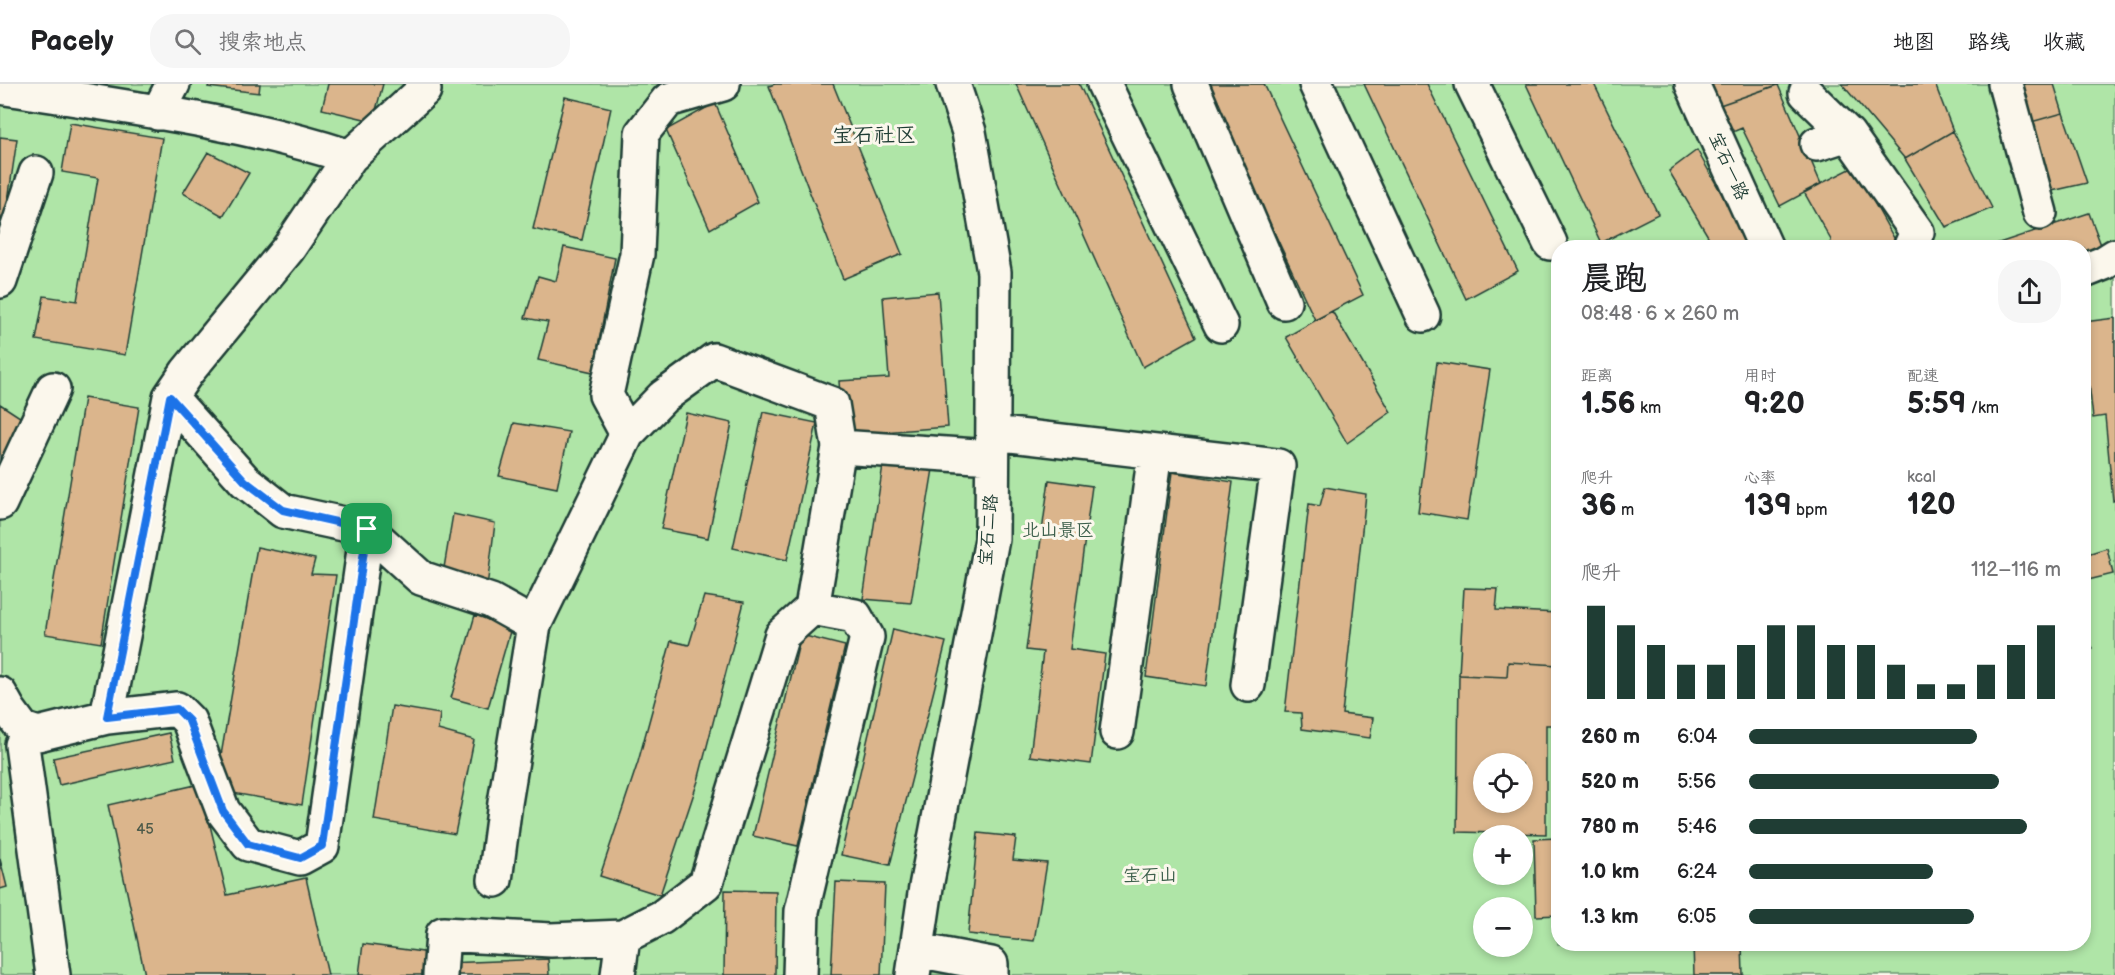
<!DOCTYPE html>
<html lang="zh">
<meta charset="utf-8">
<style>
:root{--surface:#fff;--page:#f6f6f6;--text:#202124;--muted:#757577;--line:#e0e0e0;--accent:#1f3d34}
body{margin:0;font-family:"Balsamiq Sans","LXGW WenKai TC",sans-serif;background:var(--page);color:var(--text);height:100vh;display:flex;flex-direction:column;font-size:22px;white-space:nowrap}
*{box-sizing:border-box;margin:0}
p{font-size:20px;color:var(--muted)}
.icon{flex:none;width:33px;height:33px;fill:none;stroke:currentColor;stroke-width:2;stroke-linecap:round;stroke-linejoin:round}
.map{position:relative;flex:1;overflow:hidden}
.sheet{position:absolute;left:1551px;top:156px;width:540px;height:711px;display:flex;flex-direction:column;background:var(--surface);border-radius:24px;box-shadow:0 3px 9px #0003}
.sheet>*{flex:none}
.buttons{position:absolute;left:1473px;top:669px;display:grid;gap:12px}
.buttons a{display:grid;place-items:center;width:60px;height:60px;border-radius:50%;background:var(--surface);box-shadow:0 3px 9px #0003;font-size:30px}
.pin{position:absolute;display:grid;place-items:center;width:51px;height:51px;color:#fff;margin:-26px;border-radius:12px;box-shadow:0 3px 9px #0006}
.round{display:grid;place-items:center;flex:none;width:63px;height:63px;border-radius:24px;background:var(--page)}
.summary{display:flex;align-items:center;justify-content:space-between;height:102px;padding:0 30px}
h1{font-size:33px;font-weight:600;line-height:45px}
.metrics{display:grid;grid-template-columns:repeat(3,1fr);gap:9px;height:102px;padding:6px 30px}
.metrics div{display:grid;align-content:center}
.metrics b{font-size:30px;font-weight:600}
.metrics small{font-size:16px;font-weight:400}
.metrics p{font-size:16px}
.chart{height:168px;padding:12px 30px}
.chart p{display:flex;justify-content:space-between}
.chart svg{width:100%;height:108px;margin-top:6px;stroke:var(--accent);stroke-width:6}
ul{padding:0 30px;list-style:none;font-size:20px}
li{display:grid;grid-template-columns:96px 72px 1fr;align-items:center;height:45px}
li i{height:15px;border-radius:8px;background:var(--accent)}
header{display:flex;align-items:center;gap:36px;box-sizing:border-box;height:84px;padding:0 30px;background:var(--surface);border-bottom:2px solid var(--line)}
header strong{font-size:28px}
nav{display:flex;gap:33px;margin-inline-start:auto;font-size:21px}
.search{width:420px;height:54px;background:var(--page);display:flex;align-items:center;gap:15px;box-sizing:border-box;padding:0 21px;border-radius:24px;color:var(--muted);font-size:22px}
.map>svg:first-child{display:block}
.green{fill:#afe5a7;stroke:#67916e;stroke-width:1.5;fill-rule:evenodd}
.building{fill:#dbb58c;stroke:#1f3d34;stroke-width:1.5;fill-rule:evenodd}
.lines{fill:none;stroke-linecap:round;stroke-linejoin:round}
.minor-casing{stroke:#1f3d34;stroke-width:38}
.minor{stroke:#fbf7ec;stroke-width:33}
.route-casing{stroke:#fff;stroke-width:12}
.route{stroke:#1a73e8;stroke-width:8}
.labels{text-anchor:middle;stroke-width:6;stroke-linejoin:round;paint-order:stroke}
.number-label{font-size:15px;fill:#4e5b4a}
.street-label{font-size:18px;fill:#1f3d34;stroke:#fbf7ec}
.park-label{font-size:18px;fill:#3c5f4b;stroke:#fbf7ec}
.quarter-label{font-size:21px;fill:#1f3d34;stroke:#fbf7ec}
</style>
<header>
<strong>Pacely</strong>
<div class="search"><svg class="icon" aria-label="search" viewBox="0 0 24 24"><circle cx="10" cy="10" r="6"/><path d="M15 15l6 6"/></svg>搜索地点</div>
<nav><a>地图</a><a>路线</a><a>收藏</a></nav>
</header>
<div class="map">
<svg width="2115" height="891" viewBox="0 0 2115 891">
<rect width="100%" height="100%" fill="#fbf7ec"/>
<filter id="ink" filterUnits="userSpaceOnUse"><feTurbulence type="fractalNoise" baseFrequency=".0167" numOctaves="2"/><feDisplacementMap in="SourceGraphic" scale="12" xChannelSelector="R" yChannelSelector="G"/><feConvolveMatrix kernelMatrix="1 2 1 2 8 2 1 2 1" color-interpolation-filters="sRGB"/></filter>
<g filter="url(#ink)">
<path class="green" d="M0 0H2115V891H0ZM1558 164H2084V860H1558ZM1484 680H1522V718H1484ZM1484 752H1522V790H1484ZM1484 824H1522V862H1484Z"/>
<path class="building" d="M209 0H260L259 9 208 3Z
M328 0H383L373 37 322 25Z
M775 0H833L902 170 843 195 769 2Z
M1016 0H1079L1196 253 1143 283Z
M1205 0H1264L1363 211 1315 236Z
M1364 0H1427L1518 187 1466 215Z
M1526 0H1594L1658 130 1601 159Z
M1706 0H1780L1717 22Z
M1842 0H1935L1953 47 1905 75Z
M2013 0H2054L2063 29 2024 40Z
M1778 1 1821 100 1780 122 1742 44 1728 50 1717 22Z
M565 13 611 24 582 156 533 145Z
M715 19 758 118 710 145 666 46Z
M2063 29 2087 99 2043 109 2024 40Z
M70 39 162 54 125 271 36 256 44 212 77 217 98 94 62 88Z
M1953 47 1992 124 1946 143 1905 75Z
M0 53 17 55 0 171Z
M1697 66 1752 164H1715L1669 87Z
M208 68 249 89 223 132 183 109Z
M1854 83 1899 163V164H1829L1831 156 1804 108Z
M2089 129 2104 169 2084 176V164H1984Z
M564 163 615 174 593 288 538 276 548 238 525 234 538 192 556 197Z
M938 208 948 343 843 351 839 297 889 294 883 213Z
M1332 227 1391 328 1347 359 1286 253Z
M2115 234V416L2113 417 2105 332 2093 334 2084 255V238Z
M1437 278 1490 286 1467 436 1418 428Z
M84 314 139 323 101 559 45 550Z
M0 320 26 337 0 378Z
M763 328 817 339 787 476 733 464Z
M686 329 732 339 708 454 661 445Z
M514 339 569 348 557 404 499 392Z
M883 381 933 385 911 519 863 515Z
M1172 388 1233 398 1206 602 1146 593Z
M1049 396 1092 402 1070 565 1105 570 1091 680 1030 672 1043 568 1026 566Z
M1325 403 1366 410 1342 630 1373 634 1370 654 1302 645 1301 629 1285 628 1309 420 1320 422Z
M453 430 495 439 487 503 442 496Z
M257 463 315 475 311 490 336 491 302 721 215 706Z
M2107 464 2113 490 2084 497V471Z
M1464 504 1498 505 1496 526 1558 529V581L1508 578 1507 593 1459 591Z
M704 512 744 518 698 697 660 811 600 792 638 678 671 557 689 561Z
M475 531 511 544 488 624 451 614Z
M893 545 946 558 890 781 841 771Z
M801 551 845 562 798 762 753 752Z
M2084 551 2092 564 2084 570Z
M1508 578 1558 581V641H1546V750L1457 748 1459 591 1507 593ZM1484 680H1522V718H1484Z
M392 622 440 630 438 646 474 656 455 750 374 736Z
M169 649 175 675 59 701 53 674Z
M200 700 227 811 306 794 328 891H145L108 721Z
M978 749 1016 753 1013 776 1047 779 1034 857 968 850Z
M1558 754V831L1536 832 1534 755Z
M0 775 7 803 0 805Z
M836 798 885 800 881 891H831Z
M725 806 776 807 775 891H724Z
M363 860 430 869 427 891H359Z
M1693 860H1742L1743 891H1694Z
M548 875 549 891H447L446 879Z"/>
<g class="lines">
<g class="minor-casing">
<path id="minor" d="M1104 0 1221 241
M1191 0 1284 218
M1316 0 1423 231
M1472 0 1550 159
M1692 0 1766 164
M2005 0 2040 129
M0 3C117 22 237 36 350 73L424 6
M1806 9 1848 50 1917 148 1910 164
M158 29 173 0
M1817 60 1848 50
M2084 187 2104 179 2115 172
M0 197 36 89
M170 313 245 397 283 427 367 445 421 494 491 517 534 541
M993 349 1278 382 1248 601
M627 350 606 311 637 170 642 49 668 16 723 0
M0 419 53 305
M0 610 9 626 23 645 38 650 107 633 177 625 189 637 223 727 248 760 300 774 322 762 367 445
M107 633 170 313 187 288 288 165 350 73
M1117 648 1155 368
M22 661 53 891
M495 796 505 719 534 541 627 350 663 313 714 276 832 320 839 363 992 373
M917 866 991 880V891
M440 891 443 850 551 856 623 853 662 833 706 799 782 551 812 524 839 363
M618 891 623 853
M800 891 802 827 867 553 855 532 812 524
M913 891 926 803 992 455 994 188 969 48 953 0"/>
</g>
<use href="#minor" class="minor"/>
</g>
</g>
<g class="lines" filter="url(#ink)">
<g class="route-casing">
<path id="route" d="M170 313 245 397 283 426 367 445 322 762 300 774 248 760 223 727 189 637 177 625 107 633Z"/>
</g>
<use href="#route" class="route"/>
</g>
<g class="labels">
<g class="number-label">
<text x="145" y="750">45</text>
</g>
<g class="street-label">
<text transform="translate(1729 82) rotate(66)" y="6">宝石一路</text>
<text transform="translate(988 446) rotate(-85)" y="6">宝石二路</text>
</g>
<g class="park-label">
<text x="1058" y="452">北山景区</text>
<text x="1150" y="797">宝石山</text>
</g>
<g class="quarter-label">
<text x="874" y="58">宝石社区</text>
</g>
</g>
</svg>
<div class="buttons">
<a><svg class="icon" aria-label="locate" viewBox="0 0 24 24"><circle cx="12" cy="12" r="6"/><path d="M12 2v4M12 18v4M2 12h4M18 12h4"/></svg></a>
<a>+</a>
<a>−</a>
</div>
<div class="pin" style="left:367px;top:445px;background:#1e9e55"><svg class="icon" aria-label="arrive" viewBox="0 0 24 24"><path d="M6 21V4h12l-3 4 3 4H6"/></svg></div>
<section class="sheet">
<div class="summary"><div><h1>晨跑</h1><p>08:48 · 6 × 260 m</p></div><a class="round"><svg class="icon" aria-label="share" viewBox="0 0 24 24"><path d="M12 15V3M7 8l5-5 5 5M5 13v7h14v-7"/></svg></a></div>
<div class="metrics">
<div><p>距离</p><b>1.56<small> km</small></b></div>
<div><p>用时</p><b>9:20</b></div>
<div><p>配速</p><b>5:59<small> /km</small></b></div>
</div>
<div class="metrics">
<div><p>爬升</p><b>36<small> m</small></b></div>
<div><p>心率</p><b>139<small> bpm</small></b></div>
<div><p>kcal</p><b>120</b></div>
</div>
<div class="chart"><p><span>爬升</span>112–116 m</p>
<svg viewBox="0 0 160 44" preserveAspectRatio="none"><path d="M5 44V6M15 44V14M25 44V22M35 44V30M45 44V30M55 44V22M65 44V14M75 44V14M85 44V22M95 44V22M105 44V30M115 44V38M125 44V38M135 44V30M145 44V22M155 44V14"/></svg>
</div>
<ul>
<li><b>260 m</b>6:04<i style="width:73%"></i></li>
<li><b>520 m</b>5:56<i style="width:80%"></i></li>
<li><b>780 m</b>5:46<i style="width:89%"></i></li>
<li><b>1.0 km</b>6:24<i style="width:59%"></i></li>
<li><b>1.3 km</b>6:05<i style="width:72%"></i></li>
</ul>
</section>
</div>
